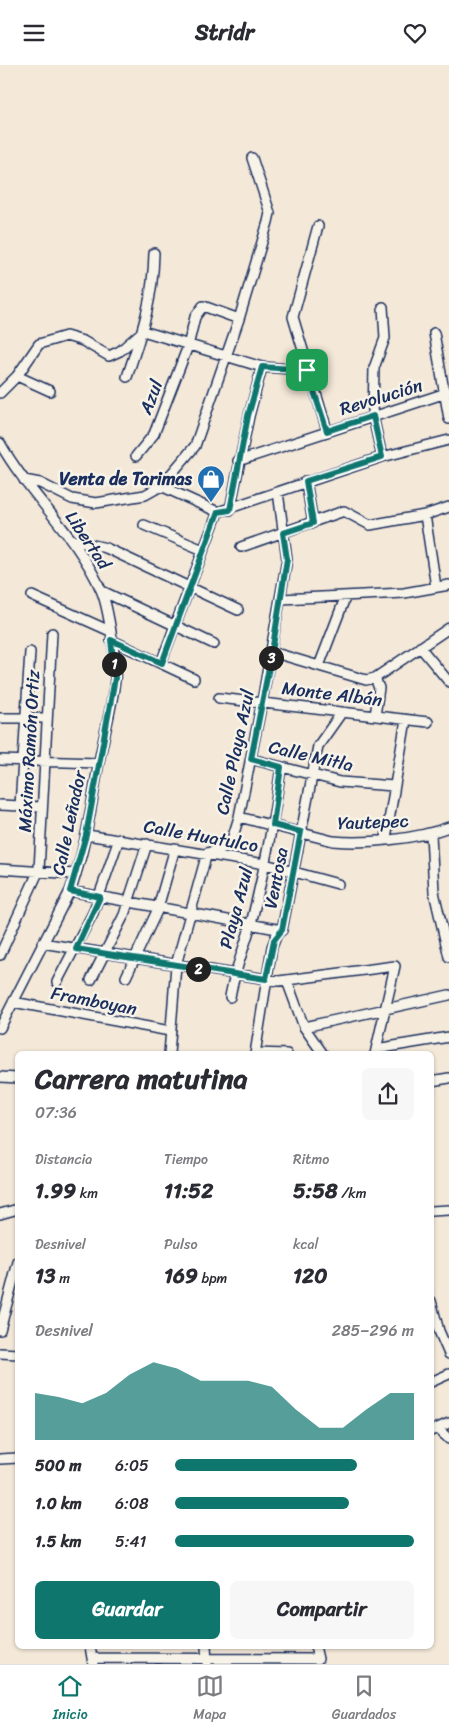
<!DOCTYPE html>
<html lang="es">
<meta charset="utf-8">
<style>
:root{--surface:#fff;--page:#f7f7f7;--text:#2b2b33;--muted:#7c7c81;--line:#e1e1e2;--accent:#0f766e}
body{margin:0;font-family:Sriracha,sans-serif;background:var(--page);color:var(--text);height:100vh;display:flex;flex-direction:column;font-size:19px;white-space:nowrap}
*{box-sizing:border-box;margin:0}
p{font-size:16px;color:var(--muted)}
.icon{flex:none;width:28px;height:28px;fill:none;stroke:currentColor;stroke-width:2;stroke-linecap:round;stroke-linejoin:round}
.map{position:relative;flex:1;overflow:hidden}
.panel{position:absolute;left:15px;top:986px;width:419px;height:598px;display:flex;flex-direction:column;background:var(--surface);border-radius:8px;box-shadow:0 1px 4px #0004}
.panel>*{flex:none}
.pin{position:absolute;display:grid;place-items:center;width:42px;height:42px;color:#fff;margin:-21px;border-radius:10px;box-shadow:0 2px 8px #0006}
.km{position:absolute;width:25px;height:25px;margin:-12px;border-radius:50%;background:#222;color:#fff;font-size:14px;line-height:25px;text-align:center}
.round{display:grid;place-items:center;flex:none;width:52px;height:52px;border-radius:8px;background:var(--page)}
.summary{display:flex;align-items:center;justify-content:space-between;height:85px;padding:0 20px}
h1{font-size:28px;font-weight:800;line-height:38px}
.metrics{display:grid;grid-template-columns:repeat(3,1fr);gap:8px;height:85px;padding:5px 20px}
.metrics div{display:grid;align-content:center}
.metrics b{font-size:21px;font-weight:800}
.metrics small{font-size:14px;font-weight:400}
.metrics p{font-size:14px}
.chart{height:140px;padding:10px 20px}
.chart p{display:flex;justify-content:space-between}
.chart svg{width:100%;height:90px;margin-top:5px;fill:var(--accent);opacity:.7}
.action{display:flex;gap:10px;margin-top:auto;padding:10px 20px}
.action a{flex:1;height:58px;border-radius:8px;background:var(--accent);color:#fff;font-size:20px;font-weight:800;line-height:58px;text-align:center}
.action a+a{background:var(--page);color:var(--text)}
ul{padding:0 20px;list-style:none;font-size:16px}
li{display:grid;grid-template-columns:80px 60px 1fr;align-items:center;height:38px}
li i{height:12px;border-radius:6px;background:var(--accent)}
header{display:flex;justify-content:space-between;align-items:center;height:65px;padding:0 20px;background:var(--surface);font-size:22px;font-weight:800}
.menu{display:flex;justify-content:space-around;align-items:center;height:70px;border-top:1px solid var(--line);background:var(--surface);font-size:14px;color:var(--muted)}
.menu a{display:grid;justify-items:center;gap:2px}
.menu .active{color:var(--accent)}
.map>svg:first-child{display:block}
.lines{fill:none;stroke-linecap:round;stroke-linejoin:round}
.minor-casing{stroke:#1b2f5e;stroke-width:12}
.minor{stroke:#f7f3e8;stroke-width:9}
.route-casing{stroke:#fff;stroke-width:10}
.route{stroke:#0f766e;stroke-width:6}
.labels{text-anchor:middle;stroke-width:5;stroke-linejoin:round;paint-order:stroke}
.street-label{font-size:18px;fill:#1b2f5e;stroke:#f7f3e8}
.poi-label{font-size:18px;font-weight:bold;fill:#1b2f5e;stroke:#f7f3e8;text-anchor:end}
</style>
<header><svg class="icon" aria-label="menu" viewBox="0 0 24 24"><path d="M4 6h16M4 12h16M4 18h16"/></svg>Stridr<svg class="icon" aria-label="heart" viewBox="0 0 24 24"><path d="M12 20l-8-8c-3-5 5-10 8-4 3-6 11-1 8 4z"/></svg></header>
<div class="map">
<svg width="449" height="1599" viewBox="0 0 449 1599">
<rect width="100%" height="100%" fill="#f4e8d8"/>
<filter id="ink" filterUnits="userSpaceOnUse"><feTurbulence type="fractalNoise" baseFrequency=".02" numOctaves="2"/><feDisplacementMap in="SourceGraphic" scale="10" xChannelSelector="R" yChannelSelector="G"/><feConvolveMatrix kernelMatrix="1 2 1 2 8 2 1 2 1" color-interpolation-filters="sRGB"/></filter>
<g filter="url(#ink)">
<g class="lines">
<g class="minor-casing">
<path id="minor" d="M318 161 293 252 327 365
M434 268 449 354
M17 311 50 326
M127 312C142 267 153 236 154 188
M0 328 17 311 39 279 66 271 83 276 109 291 120 286 143 266 262 302 307 305
M0 378C29 430 77 470 101 525 108 540 117 598 115 615 112 642 104 670 99 697 91 741 86 784 70 826L0 963
M136 391 154 369 188 281 195 252 203 241 239 254
M382 392 373 351 374 303 385 273 383 242
M238 396 449 327
M24 415 40 418 72 434 96 438 145 430 161 421 195 381 239 254 268 157 270 148 252 93
M306 416 313 458
M161 421 218 447 382 392 449 375
M230 445 249 351 262 302
M425 450 436 522
M144 460 203 485
M72 475 106 483 238 545
M241 482 344 446 370 460 425 450 449 442
M102 526 214 579
M32 531 110 566
M281 534 404 528 449 520
M111 575 194 614
M420 582 449 617
M272 587 366 615 375 613 449 563
M161 598 218 447
M319 601 345 533
M375 613 379 623 375 651
M219 633 428 657
M0 653H47
M251 694 340 717 394 721
M0 695 98 698
M0 740 42 742
M20 741 30 587
M239 752 333 776C367 779 417 774 449 762
M431 769 434 827 449 892
M87 770 265 799 338 819
M386 773 406 655
M0 804 76 809
M70 826 282 865
M42 878 279 916 395 901 375 989
M0 890 39 805 52 568
M126 912 157 846 175 783
M91 915 124 850 147 779
M287 916 304 962 323 989
M57 917 93 848 119 774
M230 932C234 907 244 884 251 859 264 807 274 755 281 702
M13 937 170 966
M304 962 449 930
M376 984 449 972
M255 988 287 989
M169 989 176 900 207 788 230 781 239 752 262 637 287 494 278 427
M255 989 272 882 277 869 282 865 318 681 342 647
M0 1012 18 1013
M431 1016 449 1013
M431 1146 449 1145
M0 1149 18 1144
M431 1236 439 1266 449 1289
M0 1265 18 1197
M0 1288 18 1289
M431 1317 449 1309
M438 1364 449 1374
M431 1366 449 1358
M0 1394 18 1393
M90 1581 93 1599
M206 1581 207 1598
M92 1593 318 1594 315 1581"/>
</g>
<use href="#minor" class="minor"/>
</g>
</g>
<g class="lines" filter="url(#ink)">
<g class="route-casing">
<path id="route" d="M262 302 307 305 327 366 373 351 382 392 306 416 313 458 283 468 287 494 272 587 251 694 281 702 273 760 301 767 282 865 274 875 266 914 76 884 100 832 70 826 86 770 115 613 111 575 162 598 218 447 230 445 248 351Z"/>
</g>
<use href="#route" class="route"/>
</g>
<defs>
<g id="shop-pin" transform="scale(1.4375)"><path d="M0 17L-7.5 6A9.5 9.5 0 1 1 7.5 6Z" fill="#1f6fb2" stroke="#f7f3e8"/><path d="M-5-2.5h2.3a2.7 3.5 0 0 1 5.4 0H5L5.5 6h-11ZM-1.5-2.5h3a1.5 2.3 0 0 0-3 0Z" fill="#fff"/></g>
</defs>
<g fill-rule="evenodd">
<use href="#shop-pin" x="211" y="414"/>
</g>
<g class="labels">
<g class="street-label">
<text transform="translate(151 332) rotate(-69)" y="6">Azul</text>
<text transform="translate(381 332) rotate(-17)" y="6">Revolución</text>
<text transform="translate(88 475) rotate(56)" y="6">Libertad</text>
<text transform="translate(332 629) rotate(7)" y="6">Monte Albán</text>
<text transform="translate(29 686) rotate(-87)" y="6">Máximo Ramón Ortiz</text>
<text transform="translate(235 687) rotate(-78)" y="6">Calle Playa Azul</text>
<text transform="translate(311 691) rotate(13)" y="6">Calle Mitla</text>
<text transform="translate(373 757) rotate(-2)" y="6">Yautepec</text>
<text transform="translate(69 758) rotate(-78)" y="6">Calle Leñador</text>
<text transform="translate(201 771) rotate(10)" y="6">Calle Huatulco</text>
<text transform="translate(276 813) rotate(-79)" y="6">Ventosa</text>
<text transform="translate(236 843) rotate(-75)" y="6">Playa Azul</text>
<text transform="translate(94 936) rotate(11)" y="6">Framboyan</text>
</g>
<g class="poi-label">
<text x="192" y="420">Venta de Tarimas</text>
</g>
</g>
</svg>
<div class="pin" style="left:307px;top:305px;background:#1e9e55"><svg class="icon" aria-label="arrive" viewBox="0 0 24 24"><path d="M6 21V4h12l-3 4 3 4H6"/></svg></div>
<b class="km" style="left:114px;top:599px">1</b>
<b class="km" style="left:198px;top:904px">2</b>
<b class="km" style="left:271px;top:593px">3</b>
<section class="panel">
<div class="summary"><div><h1>Carrera matutina</h1><p>07:36</p></div><a class="round"><svg class="icon" aria-label="share" viewBox="0 0 24 24"><path d="M12 15V3M7 8l5-5 5 5M5 13v7h14v-7"/></svg></a></div>
<div class="metrics">
<div><p>Distancia</p><b>1.99<small> km</small></b></div>
<div><p>Tiempo</p><b>11:52</b></div>
<div><p>Ritmo</p><b>5:58<small> /km</small></b></div>
</div>
<div class="metrics">
<div><p>Desnivel</p><b>13<small> m</small></b></div>
<div><p>Pulso</p><b>169<small> bpm</small></b></div>
<div><p>kcal</p><b>120</b></div>
</div>
<div class="chart"><p><span>Desnivel</span>285–296 m</p>
<svg viewBox="0 0 160 44" preserveAspectRatio="none"><path d="M0 44V21L10 23L20 26L30 21L40 12L50 6L60 9L70 15L80 15L90 15L100 18L110 29L120 38L130 38L140 29L150 21L160 21V44z"/></svg>
</div>
<ul>
<li><b>500 m</b>6:05<i style="width:76%"></i></li>
<li><b>1.0 km</b>6:08<i style="width:73%"></i></li>
<li><b>1.5 km</b>5:41<i style="width:100%"></i></li>
</ul>
<div class="action"><a>Guardar</a><a>Compartir</a></div>
</section>
</div>
<nav class="menu">
<a class="active"><svg class="icon" aria-label="home" viewBox="0 0 24 24"><path d="M3 11l9-7 9 7M6 9v11h12V9"/></svg>Inicio</a>
<a><svg class="icon" aria-label="map" viewBox="0 0 24 24"><path d="M3 6l6-2 6 2 6-2v14l-6 2-6-2-6 2zM9 4v14M15 6v14"/></svg>Mapa</a>
<a><svg class="icon" aria-label="saved" viewBox="0 0 24 24"><path d="M7 4h10v16l-5-4-5 4z"/></svg>Guardados</a>
</nav>
